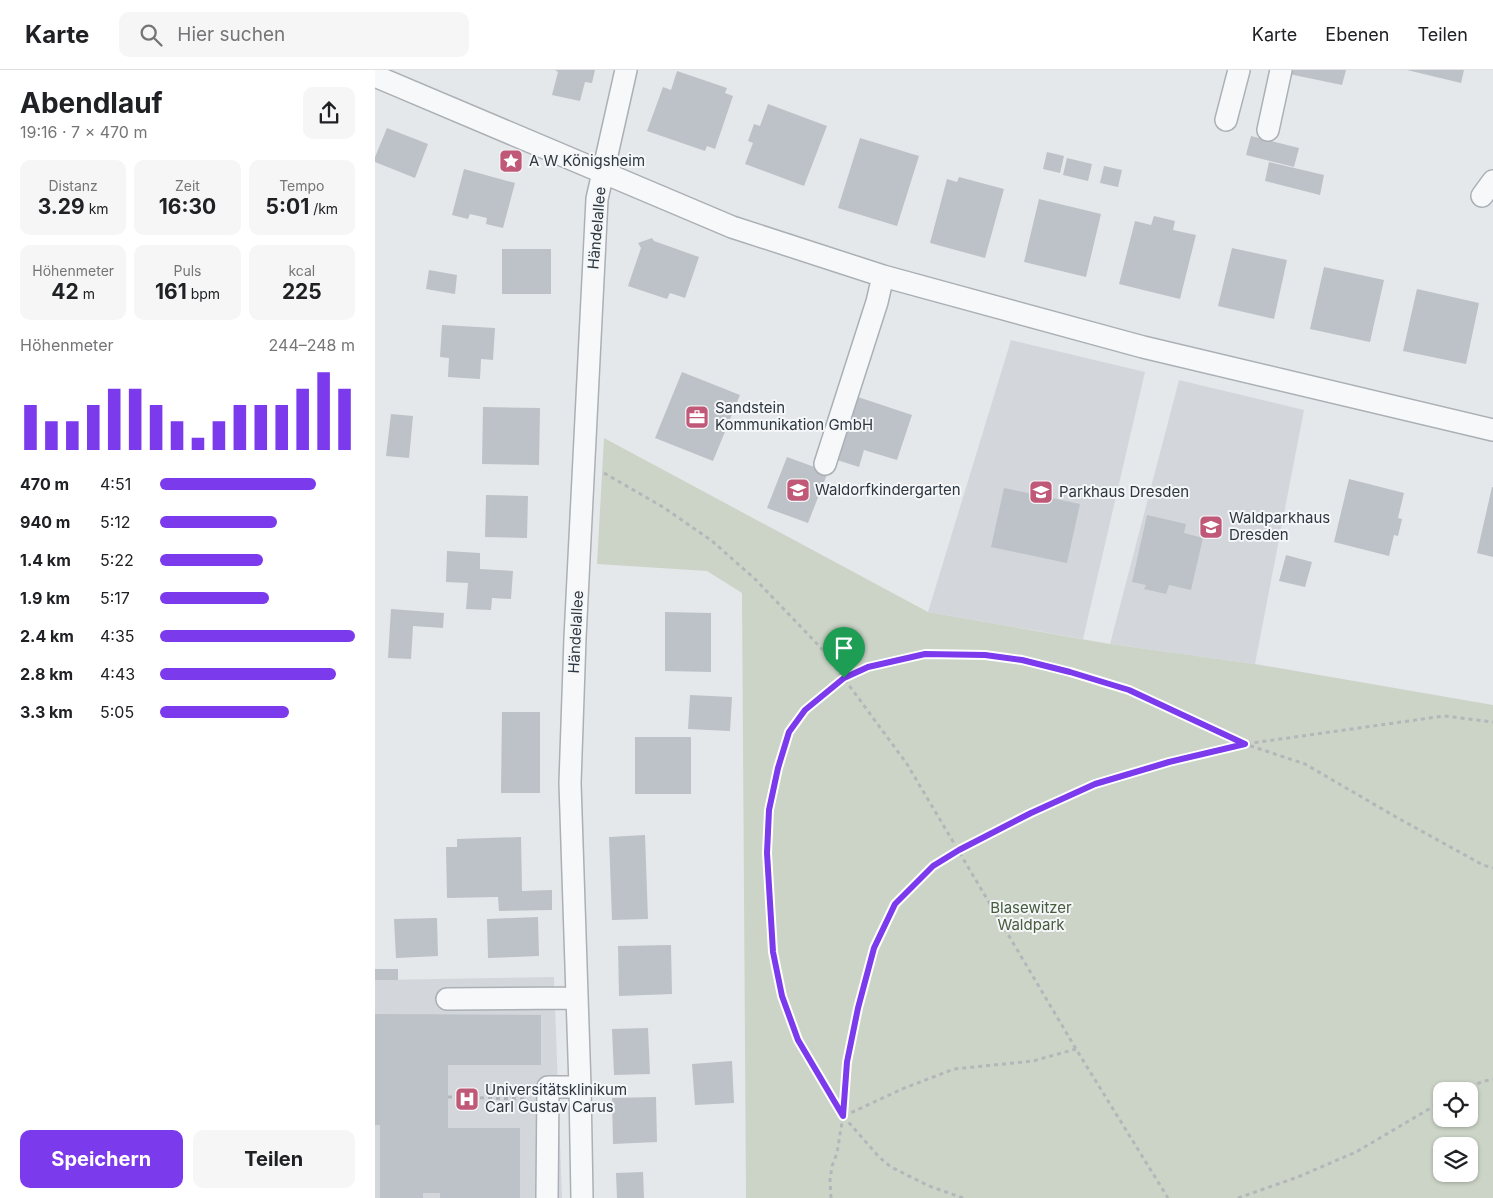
<!DOCTYPE html>
<html lang="de">
<meta charset="utf-8">
<style>
:root{--surface:#fff;--page:#f6f6f6;--text:#202124;--muted:#757577;--line:#e0e0e0;--accent:#7c3aed}
body{margin:0;font-family:Inter,sans-serif;background:var(--page);color:var(--text);height:100vh;display:flex;flex-direction:column;font-size:19px;white-space:nowrap}
*{box-sizing:border-box;margin:0}
p{font-size:16px;color:var(--muted)}
.icon{flex:none;width:28px;height:28px;fill:none;stroke:currentColor;stroke-width:2;stroke-linecap:round;stroke-linejoin:round}
.map{position:relative;flex:1;overflow:hidden}
.drawer{display:flex;flex-direction:column;background:var(--surface);width:375px}
.drawer>*{flex:none}
.tools{position:absolute;left:1058px;top:1012px;display:grid;gap:10px}
.tools a{display:grid;place-items:center;width:45px;height:45px;border-radius:10px;background:var(--surface);box-shadow:0 1px 4px #0004;font-size:25px}
.pin{position:absolute;display:grid;place-items:center;width:42px;height:42px;color:#fff;margin:-51px -21px;border-radius:50% 50% 50% 0;rotate:-45deg;box-shadow:0 0 5px #0007}
.pin .icon{rotate:45deg}
.round{display:grid;place-items:center;flex:none;width:52px;height:52px;border-radius:10px;background:var(--page)}
.overview{display:flex;align-items:center;justify-content:space-between;height:85px;padding:0 20px}
h1{font-size:28px;font-weight:700;line-height:38px}
.figures{display:grid;grid-template-columns:repeat(3,1fr);gap:8px;height:85px;padding:5px 20px}
.figures div{display:grid;align-content:center;border-radius:10px;background:var(--page);text-align:center}
.figures b{font-size:21px;font-weight:700}
.figures small{font-size:14px;font-weight:400}
.figures p{font-size:14px}
.chart{height:140px;padding:10px 20px}
.chart p{display:flex;justify-content:space-between}
.chart svg{width:100%;height:90px;margin-top:5px;stroke:var(--accent);stroke-width:6}
.cta{display:flex;gap:10px;margin-top:auto;padding:10px 20px}
.cta a{flex:1;height:58px;border-radius:10px;background:var(--accent);color:#fff;font-size:20px;font-weight:700;line-height:58px;text-align:center}
.cta a+a{background:var(--page);color:var(--text)}
ul{padding:0 20px;list-style:none;font-size:16px}
li{display:grid;grid-template-columns:80px 60px 1fr;align-items:center;height:38px}
li i{height:12px;border-radius:6px;background:var(--accent)}
header{display:flex;align-items:center;gap:30px;box-sizing:border-box;height:70px;padding:0 25px;background:var(--surface);border-bottom:1px solid var(--line)}
header strong{font-size:24px}
nav{display:flex;gap:28px;margin-inline-start:auto;font-size:18px}
.search{width:350px;height:45px;background:var(--page);display:flex;align-items:center;gap:12px;box-sizing:border-box;padding:0 18px;border-radius:10px;color:var(--muted);font-size:19px}
main{display:flex;flex:1;min-height:0}
.map>svg:first-child{display:block}
.built{fill:#d3d7dc}
.green{fill:#ccd4c7;fill-rule:evenodd}
.building{fill:#bcc2c7}
.lines{fill:none;stroke-linecap:round;stroke-linejoin:round}
.minor-casing{stroke:#aab0b5;stroke-width:24}
.path{stroke:#b3b7ba;stroke-width:3;stroke-dasharray:4 4;stroke-linecap:butt}
.minor{stroke:#f7f8f9;stroke-width:21}
.route-casing{stroke:#fff;stroke-width:10}
.route{stroke:#7c3aed;stroke-width:6}
.labels{text-anchor:middle;stroke-width:4;stroke-linejoin:round;paint-order:stroke}
.poi-label{font-size:15px;fill:#2e3841;stroke:#f4f6f8;text-anchor:start}
.street-label{font-size:15px;fill:#2e3841;stroke:#f4f6f8}
.park-label{font-size:15px;fill:#475b3d;stroke:#f4f6f8}
</style>
<header>
<strong>Karte</strong>
<div class="search"><svg class="icon" aria-label="search" viewBox="0 0 24 24"><circle cx="10" cy="10" r="6"/><path d="M15 15l6 6"/></svg>Hier suchen</div>
<nav><a>Karte</a><a>Ebenen</a><a>Teilen</a></nav>
</header>
<main>
<section class="drawer">
<div class="overview"><div><h1>Abendlauf</h1><p>19:16 · 7 × 470 m</p></div><a class="round"><svg class="icon" aria-label="share" viewBox="0 0 24 24"><path d="M12 15V3M7 8l5-5 5 5M5 13v7h14v-7"/></svg></a></div>
<div class="figures">
<div><p>Distanz</p><b>3.29<small> km</small></b></div>
<div><p>Zeit</p><b>16:30</b></div>
<div><p>Tempo</p><b>5:01<small> /km</small></b></div>
</div>
<div class="figures">
<div><p>Höhenmeter</p><b>42<small> m</small></b></div>
<div><p>Puls</p><b>161<small> bpm</small></b></div>
<div><p>kcal</p><b>225</b></div>
</div>
<div class="chart"><p><span>Höhenmeter</span>244–248 m</p>
<svg viewBox="0 0 160 44" preserveAspectRatio="none"><path d="M5 44V22M15 44V30M25 44V30M35 44V22M45 44V14M55 44V14M65 44V22M75 44V30M85 44V38M95 44V30M105 44V22M115 44V22M125 44V22M135 44V14M145 44V6M155 44V14"/></svg>
</div>
<ul>
<li><b>470 m</b>4:51<i style="width:80%"></i></li>
<li><b>940 m</b>5:12<i style="width:60%"></i></li>
<li><b>1.4 km</b>5:22<i style="width:53%"></i></li>
<li><b>1.9 km</b>5:17<i style="width:56%"></i></li>
<li><b>2.4 km</b>4:35<i style="width:100%"></i></li>
<li><b>2.8 km</b>4:43<i style="width:90%"></i></li>
<li><b>3.3 km</b>5:05<i style="width:66%"></i></li>
</ul>
<div class="cta"><a>Speichern</a><a>Teilen</a></div>
</section>
<div class="map">
<svg width="1118" height="1128" viewBox="0 0 1118 1128">
<rect width="100%" height="100%" fill="#e5e8eb"/>
<path class="built" d="M636 270 770 302 708 569 553 542Z
M804 310 929 340 880 594 735 574Z
M179 907 187 1128H0V910Z"/>
<path class="green" d="M229 368 553 542 735 574 880 594 1118 635V1128H371L367 523 332 501 222 494ZM1066 1021H1094V1049H1066ZM1066 1076H1094V1104H1066Z"/>
<path class="building" d="M180 0H220L217 13 210 12 205 31 177 25 183 2Z
M915 0H971L967 15 914 4Z
M1032 0H1089L1086 13Z
M302 1 352 18 350 23 358 26 340 79 332 76 330 81 272 61 288 17 296 20Z
M393 34 452 56 429 116 370 94 378 73 373 71 379 54 385 56Z
M12 58 53 74 40 108 0 92V87Z
M876 66 924 78 919 97 871 85Z
M485 68 544 86 522 156 463 138Z
M672 82 689 86 685 103 668 99Z
M692 88 717 94 713 111 688 105Z
M894 92 949 105 945 125 890 111Z
M729 96 747 100 743 117 725 113Z
M89 99 140 113 128 158 111 154 112 148 95 144 93 149 77 145Z
M584 107 629 119 610 188 555 173 572 109 582 112Z
M664 129 726 144 711 207 649 192Z
M779 146 800 151 798 160 821 165 805 229 744 214 760 151 776 155Z
M277 168 279 171 324 187 310 228 295 223 292 229 253 216 266 178 263 173Z
M857 178 912 190 899 249 843 236Z
M127 179H176V224H127Z
M949 197 1009 210 995 272 935 259Z
M54 200 82 205 80 224 51 219Z
M1042 219 1104 233 1091 294 1028 281Z
M67 255 120 258 118 290 106 289 105 309 73 307 74 288 65 287Z
M307 302 365 325 338 391 280 368Z
M483 327 537 345 522 390 489 380 484 397 462 390Z
M108 337 165 338 164 395 107 394Z
M16 344 38 346 34 388 11 386Z
M412 387 453 402 433 453 392 438Z
M974 409 1029 423 1023 448 1027 449 1023 466 1019 465 1014 486 959 472Z
M1117 417H1118V487L1102 483Z
M629 418 705 434 692 493 616 477Z
M111 425 153 426 152 468 110 467Z
M772 445 811 454 809 463 828 468 816 520 794 515 791 524 769 519 771 515 757 512Z
M72 481 105 483V499L138 501 136 529 117 528 116 540 91 539 93 513 71 512Z
M911 485 937 492 930 517 904 511Z
M16 539 69 543 68 558 38 556 36 589 13 588Z
M290 542 336 543V602L290 601Z
M315 625 357 627 355 661 313 659Z
M127 642H165V723H126Z
M260 667H316V724H260Z
M270 765 273 849 237 850 234 767Z
M146 767 147 821 177 820V840L124 841 123 827 72 828 71 777H82V769Z
M163 847 164 886 113 888 112 849Z
M62 848 63 886 21 888 19 849Z
M296 875 297 924 244 926 243 876Z
M0 899H23V910H0Z
M0 944 166 945V995H73V1058H145V1128H65V1123H48V1128H5V1055H0Z
M273 958 275 1004 239 1005 237 959Z
M357 991 359 1033 320 1035 317 994Z
M281 1027 282 1072 238 1074 237 1028Z
M268 1102 269 1128H242L241 1103Z"/>
<g class="lines">
<g class="minor-casing">
<path id="minor" d="M0 6 357 157 508 206 768 277 1118 360
M851 50 864 0
M893 60 906 0
M1107 126 1118 111
M450 394 502 232 508 206
M72 929 201 928
M172 1128 173 1017H205
M207 1128 205 1017 195 713 200 568 222 129 251 0"/>
</g>
<path class="path" d="M229 403 288 437 337 471 380 509 448 580 532 694 701 979 793 1128
M1088 1021 1106 1012 1118 1009
M73 1027 152 1029
M469 1046 527 1019 579 999 658 991 701 979
M456 1128 455 1110 457 1096 462 1083 468 1046 472 992 483 938 499 878 520 834 558 796 584 780 656 743 720 715 794 692 870 674 1069 646 1118 652
M588 1128 554 1116 516 1097 504 1087 468 1046 455 1025 423 970 407 927 398 881 392 783 394 740 403 698 414 662 430 640 469 608 493 597 550 584 610 585 647 590 695 602 754 620 870 674 930 694 1021 747 1108 795 1118 798
M863 1128 923 1107 981 1082 1066 1032"/>
<use href="#minor" class="minor"/>
</g>
<g class="lines">
<g class="route-casing">
<path id="route" d="M550 584 610 585 647 590 695 602 754 620 870 674 794 692 720 714 656 743 584 780 558 796 520 834 499 878 483 938 472 992 468 1046 423 970 407 926 398 882 392 783 394 740 403 698 414 662 430 640 469 608 493 597Z"/>
</g>
<use href="#route" class="route"/>
</g>
<defs>
<g id="sight-square" transform="scale(1.25)"><rect x="-9" y="-9" width="18" height="18" rx="4" fill="#c05977" stroke="#f4f6f8"/><path d="M0-6L1.8-2.2L6-1.7L2.9 1.2L3.7 5.4L0 3.3L-3.7 5.4L-2.9 1.2L-6-1.7L-1.8-2.2Z" fill="#fff"/></g>
<g id="office-square" transform="scale(1.25)"><rect x="-9" y="-9" width="18" height="18" rx="4" fill="#c05977" stroke="#f4f6f8"/><path d="M-6-3h4V-5.5h4V-3h4V5H-6ZM-1-4.5V-3h2v-1.5ZM-6 0V1H6V0Z" fill="#fff"/></g>
<g id="school-square" transform="scale(1.25)"><rect x="-9" y="-9" width="18" height="18" rx="4" fill="#c05977" stroke="#f4f6f8"/><path d="M0-5L7-2L0 1L-7-2ZM-4 1L0 2.5L4 1V4Q0 6-4 4Z" fill="#fff"/></g>
<g id="hospital-square" transform="scale(1.25)"><rect x="-9" y="-9" width="18" height="18" rx="4" fill="#c05977" stroke="#f4f6f8"/><path d="M-5-5h3v3.5h4V-5h3V5h-3V1.5h-4V5h-3Z" fill="#fff"/></g>
</defs>
<g fill-rule="evenodd">
<use href="#sight-square" x="136" y="91"/>
<use href="#office-square" x="322" y="347"/>
<use href="#school-square" x="423" y="420"/>
<use href="#school-square" x="666" y="422"/>
<use href="#school-square" x="836" y="457"/>
<use href="#hospital-square" x="92" y="1029"/>
</g>
<g class="labels">
<g class="poi-label">
<text x="154" y="96">A W Königsheim</text>
<text x="340" y="343">Sandstein<tspan x="340" dy="17">Kommunikation GmbH</tspan></text>
<text x="440" y="425">Waldorfkindergarten</text>
<text x="684" y="427">Parkhaus Dresden</text>
<text x="854" y="453">Waldparkhaus<tspan x="854" dy="17">Dresden</tspan></text>
<text x="110" y="1025">Universitätsklinikum<tspan x="110" dy="17">Carl Gustav Carus</tspan></text>
</g>
<g class="street-label">
<text transform="translate(222 158) rotate(-85)" y="5">Händelallee</text>
<text transform="translate(201 562) rotate(-87)" y="5">Händelallee</text>
</g>
<g class="park-label">
<text x="656" y="843">Blasewitzer<tspan x="656" dy="17">Waldpark</tspan></text>
</g>
</g>
</svg>
<div class="tools">
<a><svg class="icon" aria-label="locate" viewBox="0 0 24 24"><circle cx="12" cy="12" r="6"/><path d="M12 2v4M12 18v4M2 12h4M18 12h4"/></svg></a>
<a><svg class="icon" aria-label="layers" viewBox="0 0 24 24"><path d="M12 4l9 5-9 5-9-5zM3 14l9 5 9-5"/></svg></a>
</div>
<div class="pin" style="left:469px;top:608px;background:#1e9e55"><svg class="icon" aria-label="arrive" viewBox="0 0 24 24"><path d="M6 21V4h12l-3 4 3 4H6"/></svg></div>
</div>
</main>
